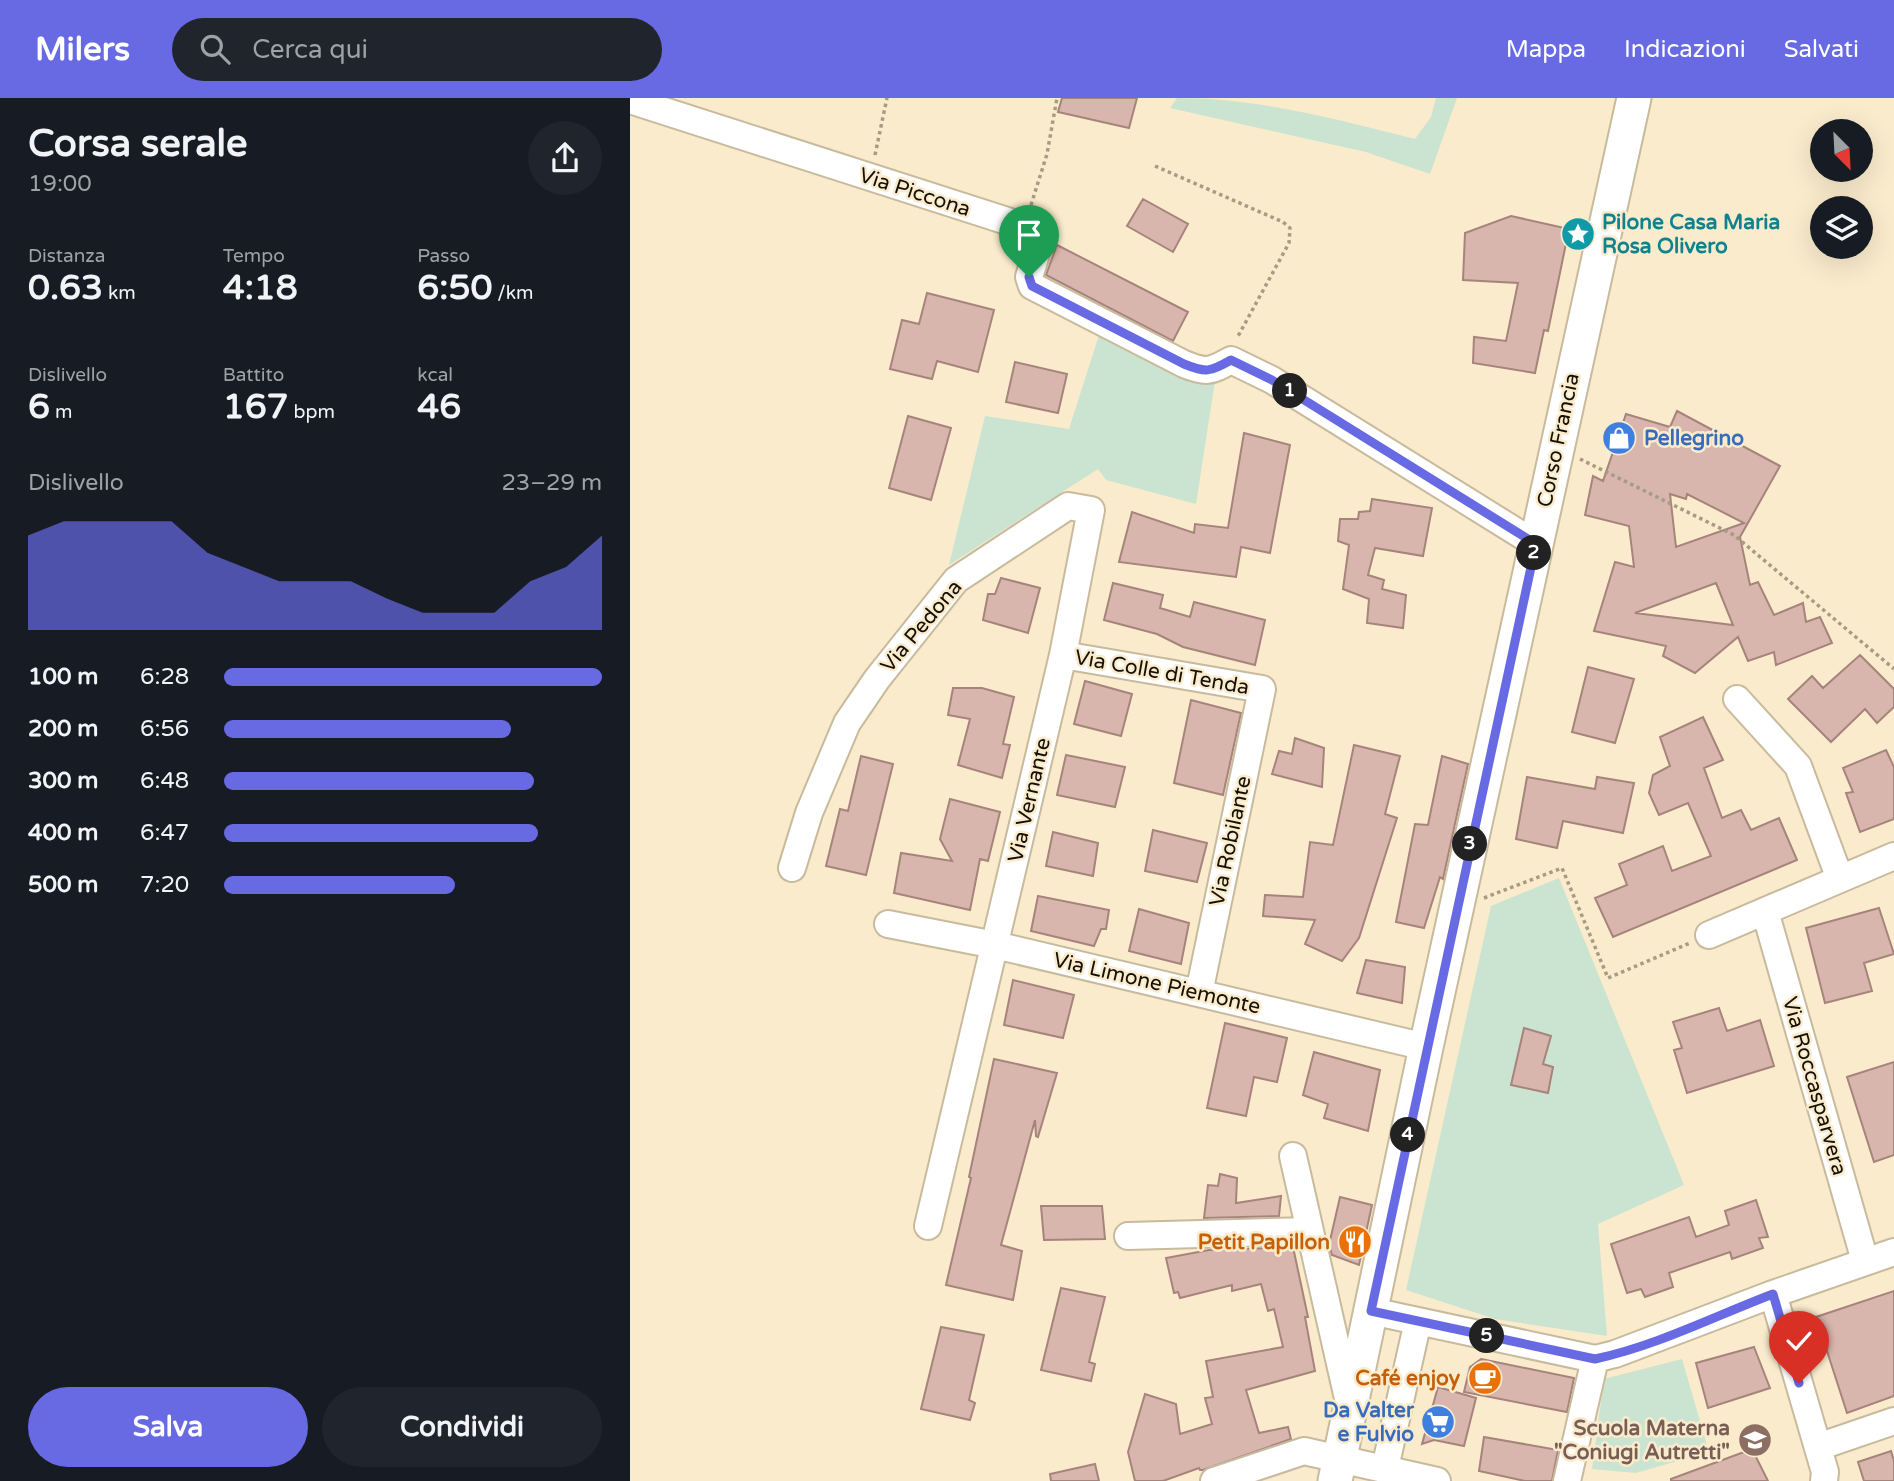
<!DOCTYPE html>
<html lang="it">
<meta charset="utf-8">
<style>
:root{--surface:#171b24;--page:#20242c;--text:#f1f3f6;--muted:#9ea1a6;--accent:#686ae4}
body{margin:0;font-family:"Varela Round",sans-serif;background:var(--page);color:var(--text);height:100vh;display:flex;flex-direction:column;font-size:26px;white-space:nowrap}
*{box-sizing:border-box;margin:0}
p{font-size:23px;color:var(--muted)}
.icon{flex:none;width:38px;height:38px;fill:none;stroke:currentColor;stroke-width:2;stroke-linecap:round;stroke-linejoin:round}
.map{position:relative;flex:1;overflow:hidden}
.panel{display:flex;flex-direction:column;background:var(--surface);width:630px}
.panel>*{flex:none}
.needle{width:46px;rotate:156deg}
.controls{position:absolute;left:1180px;top:21px;display:grid;gap:14px}
.controls a{display:grid;place-items:center;width:63px;height:63px;border-radius:50%;background:var(--surface);box-shadow:0 7px 28px #0002;font-size:35px}
.pin{position:absolute;display:grid;place-items:center;width:60px;height:60px;color:#fff;margin:-72px -30px;border-radius:50% 50% 50% 0;rotate:-45deg;box-shadow:0 0 7px #0007}
.pin .icon{rotate:45deg}
.km{position:absolute;width:35px;height:35px;margin:-18px;border-radius:50%;background:#222;color:#fff;font-size:19px;line-height:35px;text-align:center}
.round{display:grid;place-items:center;flex:none;width:74px;height:74px;border-radius:37px;background:var(--page)}
.overview{display:flex;align-items:center;justify-content:space-between;height:119px;padding:0 28px}
h1{font-size:38px;font-weight:700;line-height:52px}
.metrics{display:grid;grid-template-columns:repeat(3,1fr);gap:10px;height:119px;padding:7px 28px}
.metrics div{display:grid;align-content:center}
.metrics b{font-size:35px;font-weight:700}
.metrics small{font-size:19px;font-weight:400}
.metrics p{font-size:19px}
.chart{height:196px;padding:14px 28px}
.chart p{display:flex;justify-content:space-between}
.chart svg{width:100%;height:126px;margin-top:7px;fill:var(--accent);opacity:.7}
.primary-button{display:flex;gap:14px;margin-top:auto;padding:14px 28px}
.primary-button a{flex:1;height:80px;border-radius:42px;background:var(--accent);color:#fff;font-size:28px;font-weight:700;line-height:80px;text-align:center}
.primary-button a+a{background:var(--page);color:var(--text)}
ul{padding:0 28px;list-style:none;font-size:23px}
li{display:grid;grid-template-columns:112px 84px 1fr;align-items:center;height:52px}
li i{height:18px;border-radius:9px;background:var(--accent)}
header{display:flex;align-items:center;gap:42px;box-sizing:border-box;height:98px;padding:0 35px;background:var(--accent);color:#fff}
header strong{font-size:33px}
nav{display:flex;gap:38px;margin-inline-start:auto;font-size:24px}
.search{width:490px;height:63px;background:var(--page);display:flex;align-items:center;gap:18px;box-sizing:border-box;padding:0 24px;border-radius:38px;color:var(--muted);font-size:26px}
main{display:flex;flex:1;min-height:0}
.map>svg:first-child{display:block}
.green{fill:#cae4d1}
.building{fill:#d8b5ad;stroke:#a6847c;stroke-width:2;fill-rule:evenodd}
.lines{fill:none;stroke-linecap:round;stroke-linejoin:round}
.minor-casing{stroke:#c8ba9c;stroke-width:30}
.major-casing{stroke:#c8ba9c;stroke-width:37}
.path{stroke:#a69b83;stroke-width:3.5;stroke-dasharray:3.5 3.5;stroke-linecap:butt}
.minor{stroke:#fff;stroke-width:26}
.major{stroke:#fff;stroke-width:33}
.route-casing{stroke:#fff;stroke-width:14}
.route{stroke:#686ae4;stroke-width:9}
.labels{text-anchor:middle;stroke-width:5;stroke-linejoin:round;paint-order:stroke}
.street-label{font-size:21px;fill:#151005;stroke:#faebcc}
.culture-label{font-size:21px;font-weight:bold;fill:#0d838f;stroke:#faebcc;text-anchor:start}
.shop-label{font-size:21px;font-weight:bold;fill:#366cbe;stroke:#faebcc;text-anchor:start}
.food-label{font-size:21px;font-weight:bold;fill:#c56008;stroke:#faebcc;text-anchor:end}
.education-label{font-size:21px;font-weight:bold;fill:#785e54;stroke:#faebcc;text-anchor:end}
</style>
<header>
<strong>Milers</strong>
<div class="search"><svg class="icon" aria-label="search" viewBox="0 0 24 24"><circle cx="10" cy="10" r="6"/><path d="M15 15l6 6"/></svg>Cerca qui</div>
<nav><a>Mappa</a><a>Indicazioni</a><a>Salvati</a></nav>
</header>
<main>
<section class="panel">
<div class="overview"><div><h1>Corsa serale</h1><p>19:00</p></div><a class="round"><svg class="icon" aria-label="share" viewBox="0 0 24 24"><path d="M12 15V3M7 8l5-5 5 5M5 13v7h14v-7"/></svg></a></div>
<div class="metrics">
<div><p>Distanza</p><b>0.63<small> km</small></b></div>
<div><p>Tempo</p><b>4:18</b></div>
<div><p>Passo</p><b>6:50<small> /km</small></b></div>
</div>
<div class="metrics">
<div><p>Dislivello</p><b>6<small> m</small></b></div>
<div><p>Battito</p><b>167<small> bpm</small></b></div>
<div><p>kcal</p><b>46</b></div>
</div>
<div class="chart"><p><span>Dislivello</span>23–29 m</p>
<svg viewBox="0 0 160 44" preserveAspectRatio="none"><path d="M0 44V11L10 6L20 6L30 6L40 6L50 17L60 22L70 27L80 27L90 27L100 33L110 38L120 38L130 38L140 27L150 22L160 11V44z"/></svg>
</div>
<ul>
<li><b>100 m</b>6:28<i style="width:100%"></i></li>
<li><b>200 m</b>6:56<i style="width:76%"></i></li>
<li><b>300 m</b>6:48<i style="width:82%"></i></li>
<li><b>400 m</b>6:47<i style="width:83%"></i></li>
<li><b>500 m</b>7:20<i style="width:61%"></i></li>
</ul>
<div class="primary-button"><a>Salva</a><a>Condividi</a></div>
</section>
<div class="map">
<svg width="1264" height="1383" viewBox="0 0 1264 1383">
<rect width="100%" height="100%" fill="#faebcc"/>
<path class="green" d="M547 0C628 0 707 21 785 41L801 19 806 0H827L800 76 736 54 540 10Z
M469 237 585 283 566 406 476 382 468 371 319 467 355 318 439 331Z
M929 780 1054 1087 968 1126 977 1238 865 1221 776 1192 861 808Z
M1052 1261 1079 1354 1006 1375 962 1371 974 1281Z"/>
<path class="building" d="M432 0H507L499 30 428 14Z
M513 101 558 126 543 154 497 128Z
M881 118 939 131 918 233 914 232 905 275 843 265 844 239 876 243 888 185 833 182 835 135Z
M427 147 558 214 543 243 416 177Z
M297 195 364 212 348 274 307 263 302 281 260 271 272 222 289 226Z
M385 264 437 276 428 315 376 304Z
M1047 313 1150 368 1110 439 1120 487 1128 484 1144 517 1173 505 1176 524 1190 519 1202 545 1146 567 1144 554 1118 563 1108 539 1065 575 1033 558 1036 548 964 533 985 464 1004 469 999 428 955 417 963 378 973 383 996 316 1040 329ZM1040 396 1056 401 1057 396 1114 425 1046 449ZM1086 485 1103 527 1005 515Z
M278 318 321 330 301 402 259 390Z
M614 335 660 347 640 455 611 449 606 479 489 464 502 414 564 435 565 426 598 430Z
M742 401 802 410 793 458 745 450 738 477 754 482 752 491 776 497 773 530 737 525 739 501 713 491 719 447 708 443 710 421H728L729 414 740 413Z
M371 480 410 490 398 535 353 522 358 496H365Z
M483 485 533 497 530 510 560 519 564 504 635 522 625 567 553 549 527 536 474 522Z
M1230 557 1264 591V609L1247 625 1235 611 1201 644 1158 601 1182 578 1193 590Z
M958 569 1004 581 985 645 942 634Z
M455 583 502 596 491 638 444 626Z
M323 590H352L384 599 373 646 380 647 372 680 328 667 340 621 318 617Z
M561 602 611 615 593 697 544 685Z
M1073 619 1093 662 1074 670 1092 720 1111 712 1121 732 1149 720 1167 762 983 839 965 800 997 787 989 766 1033 748 1042 773 1081 758 1058 705 1029 717 1019 695 1023 677 1040 668 1030 639Z
M665 640 694 650 692 689 642 676 649 653 662 656Z
M724 647 770 658 755 716 767 720 729 840 712 863 675 846 685 822 633 818 635 797 673 799 680 744 703 747Z
M1256 652 1264 669V721L1230 734 1216 695 1223 694 1213 670Z
M436 657 495 669 485 709 427 697Z
M231 658 263 666 236 777 196 768 210 711 218 713Z
M812 658 838 666 813 781 810 779 794 830 766 824 785 726 798 727Z
M897 679 965 691 967 679 1004 685 993 735 933 723 927 750 886 741Z
M320 701 370 714 358 763 350 761 340 812 264 795 271 755 322 763 310 741Z
M523 732 577 745 567 784 515 773Z
M423 734 468 745 463 778 416 768Z
M408 798 479 812 476 831H471L464 848 401 833Z
M1249 810 1264 856 1234 865 1242 893 1195 905 1176 830Z
M509 811 559 825 551 866 499 853Z
M736 862 775 869 772 905 727 895Z
M383 882 444 897 433 940 374 927Z
M1089 910 1097 933 1130 922 1144 968 1057 995 1044 952 1052 950 1043 924Z
M595 925 657 940 647 984 624 979 616 1018 577 1010Z
M894 930 921 938 913 966 923 969 918 995 881 987Z
M684 954 750 972 738 1033 694 1020 698 1006 673 997Z
M364 961 427 975 408 1039 406 1038 405 1022 371 1147 392 1153 383 1202 316 1187 341 1080 339 1079Z
M1264 964V1057L1244 1064 1217 979Z
M590 1076 607 1080 606 1105 651 1098 649 1118 574 1120 578 1087 588 1088Z
M710 1099 742 1107 729 1167 702 1157 699 1147Z
M1126 1102 1138 1139 1129 1140 1133 1150 1102 1161 1100 1154 1039 1175 1043 1189 1015 1199 1011 1191 997 1195 981 1146 1059 1119 1066 1139 1099 1127 1095 1113Z
M411 1108H472L475 1141 414 1142Z
M663 1149 678 1219H675L685 1273 616 1292 629 1335 658 1329 661 1341 573 1372H570L569 1370 533 1383H505L498 1354 515 1296 546 1306 550 1336 582 1326 575 1300 583 1299 576 1263 653 1249 644 1211 638 1213 631 1186 602 1193V1187L550 1200 548 1194 544 1195 536 1160 579 1152 646 1150 645 1152Z
M431 1190 475 1199 459 1264 465 1266 461 1283 411 1272Z
M1264 1193V1298L1217 1315 1186 1219Z
M311 1229 354 1237 339 1302 345 1305 340 1322 291 1311Z
M1124 1249 1140 1290 1078 1310 1066 1265Z
M851 1261 944 1280 937 1314 834 1294 840 1269Z
M808 1289 846 1300 834 1348 804 1342 792 1346Z
M854 1339 928 1352 922 1383H895L849 1373Z
M1122 1351 1138 1383H1041V1381Z
M1261 1353 1264 1363V1383H1234L1228 1364Z
M465 1366 469 1383H421L420 1376Z"/>
<g class="lines">
<g class="minor-casing">
<path id="minor" d="M0 2 402 131 410 143 399 179 402 188 554 266C576 275 580 274 601 262L642 282 906 446
M433 557 632 591 569 895
M1107 601 1168 668 1210 781
M162 770 179 715 217 625 247 581 326 482 438 408 461 412 433 557 298 1128
M1135 813 1235 1163
M258 826 365 847 796 949
M1079 837 1264 758
M663 1058 719 1305
M498 1138 680 1133
M1143 1196 1195 1374 1194 1383
M741 1213 965 1261 985 1256 1143 1196 1264 1154
M1188 1349 1264 1323
M755 1370 788 1223
M584 1383 674 1353 807 1383
M937 1383 965 1261"/>
</g>
<g class="major-casing">
<path id="major" d="M705 1383 796 949 1004 0"/>
</g>
<path class="path" d="M245 57 257 0
M525 68 653 124 660 130 659 145 607 240
M401 107 417 56 427 0
M950 361 1104 437 1264 571
M854 800 932 770 978 880 1060 845"/>
<use href="#minor" class="minor"/>
<use href="#major" class="major"/>
</g>
<g class="lines">
<g class="route-casing">
<path id="route" d="M399 179 402 188 554 266C576 275 580 274 601 262L642 282 906 446 741 1213 965 1261C1026 1248 1085 1218 1143 1196L1169 1285"/>
</g>
<use href="#route" class="route"/>
</g>
<defs>
<g id="sight-disc" transform="scale(1.75)"><circle r="9.5" fill="#0f9aa8" stroke="#faebcc"/><path d="M0-6L1.8-2.2L6-1.7L2.9 1.2L3.7 5.4L0 3.3L-3.7 5.4L-2.9 1.2L-6-1.7L-1.8-2.2Z" fill="#fff"/></g>
<g id="shop-disc" transform="scale(1.75)"><circle r="9.5" fill="#3f7fe0" stroke="#faebcc"/><path d="M-5-2.5h2.3a2.7 3.5 0 0 1 5.4 0H5L5.5 6h-11ZM-1.5-2.5h3a1.5 2.3 0 0 0-3 0Z" fill="#fff"/></g>
<g id="restaurant-disc" transform="scale(1.75)"><circle r="9.5" fill="#e8710a" stroke="#faebcc"/><path d="M-5-6h1v4h1v-4h1v4h1v-4h1v5L-1.5 .5V6h-2V.5L-5-1ZM5-6V6H3V1.5H1.5Q1.5-4 5-6Z" fill="#fff"/></g>
<g id="cafe-disc" transform="scale(1.75)"><circle r="9.5" fill="#e8710a" stroke="#faebcc"/><path d="M-5.5-4.5H6V0H3Q3 3.5 0 3.5H-2.5Q-5.5 3.5-5.5 0ZM3-3.2v2h1.7v-2ZM-6 4.5H4V6H-6Z" fill="#fff"/></g>
<g id="supermarket-disc" transform="scale(1.75)"><circle r="9.5" fill="#3f7fe0" stroke="#faebcc"/><path d="M-6-5.5h2.5l.6 2H6L4.5 2H-2.5L-4.4-4H-6ZM-1.5 3.2a1.3 1.3 0 1 0 .1 0ZM3 3.2a1.3 1.3 0 1 0 .1 0Z" fill="#fff"/></g>
<g id="school-disc" transform="scale(1.75)"><circle r="9.5" fill="#8d6e63" stroke="#faebcc"/><path d="M0-5L7-2L0 1L-7-2ZM-4 1L0 2.5L4 1V4Q0 6-4 4Z" fill="#fff"/></g>
</defs>
<g fill-rule="evenodd">
<use href="#sight-disc" x="948" y="136"/>
<use href="#shop-disc" x="989" y="340"/>
<use href="#restaurant-disc" x="725" y="1144"/>
<use href="#cafe-disc" x="855" y="1280"/>
<use href="#supermarket-disc" x="808" y="1324"/>
<use href="#school-disc" x="1125" y="1342"/>
</g>
<g class="labels">
<g class="street-label">
<text transform="translate(285 94) rotate(18)" y="7">Via Piccona</text>
<text transform="translate(928 342) rotate(-78)" y="7">Corso Francia</text>
<text transform="translate(291 528) rotate(-50)" y="7">Via Pedona</text>
<text transform="translate(532 574) rotate(10)" y="7">Via Colle di Tenda</text>
<text transform="translate(399 702) rotate(-77)" y="7">Via Vernante</text>
<text transform="translate(600 743) rotate(-78)" y="7">Via Robilante</text>
<text transform="translate(527 885) rotate(13)" y="7">Via Limone Piemonte</text>
<text transform="translate(1185 988) rotate(74)" y="7">Via Roccasparvera</text>
</g>
<g class="culture-label">
<text x="972" y="131">Pilone Casa Maria<tspan x="972" dy="24">Rosa Olivero</tspan></text>
</g>
<g class="shop-label">
<text x="1014" y="347">Pellegrino</text>
<text x="784" y="1319" text-anchor="end">Da Valter<tspan x="784" dy="24">e Fulvio</tspan></text>
</g>
<g class="food-label">
<text x="700" y="1151">Petit Papillon</text>
<text x="830" y="1287">Café enjoy</text>
</g>
<g class="education-label">
<text x="1100" y="1337">Scuola Materna<tspan x="1100" dy="24">"Coniugi Autretti"</tspan></text>
</g>
</g>
</svg>
<div class="controls">
<a><svg class="needle" viewBox="-14 -14 28 28"><path d="M0-13l5 13h-10z" fill="#e53935"/><path d="M0 13l5-13h-10z" fill="#9ea1a6"/></svg></a>
<a><svg class="icon" aria-label="layers" viewBox="0 0 24 24"><path d="M12 4l9 5-9 5-9-5zM3 14l9 5 9-5"/></svg></a>
</div>
<div class="pin" style="left:399px;top:179px;background:#1e9e55"><svg class="icon" aria-label="arrive" viewBox="0 0 24 24"><path d="M6 21V4h12l-3 4 3 4H6"/></svg></div>
<div class="pin" style="left:1169px;top:1285px;background:#d93025"><svg class="icon" aria-label="check" viewBox="0 0 24 24"><path d="M5 12l5 5 9-10"/></svg></div>
<b class="km" style="left:660px;top:293px">1</b>
<b class="km" style="left:904px;top:455px">2</b>
<b class="km" style="left:840px;top:746px">3</b>
<b class="km" style="left:778px;top:1037px">4</b>
<b class="km" style="left:857px;top:1238px">5</b>
</div>
</main>
